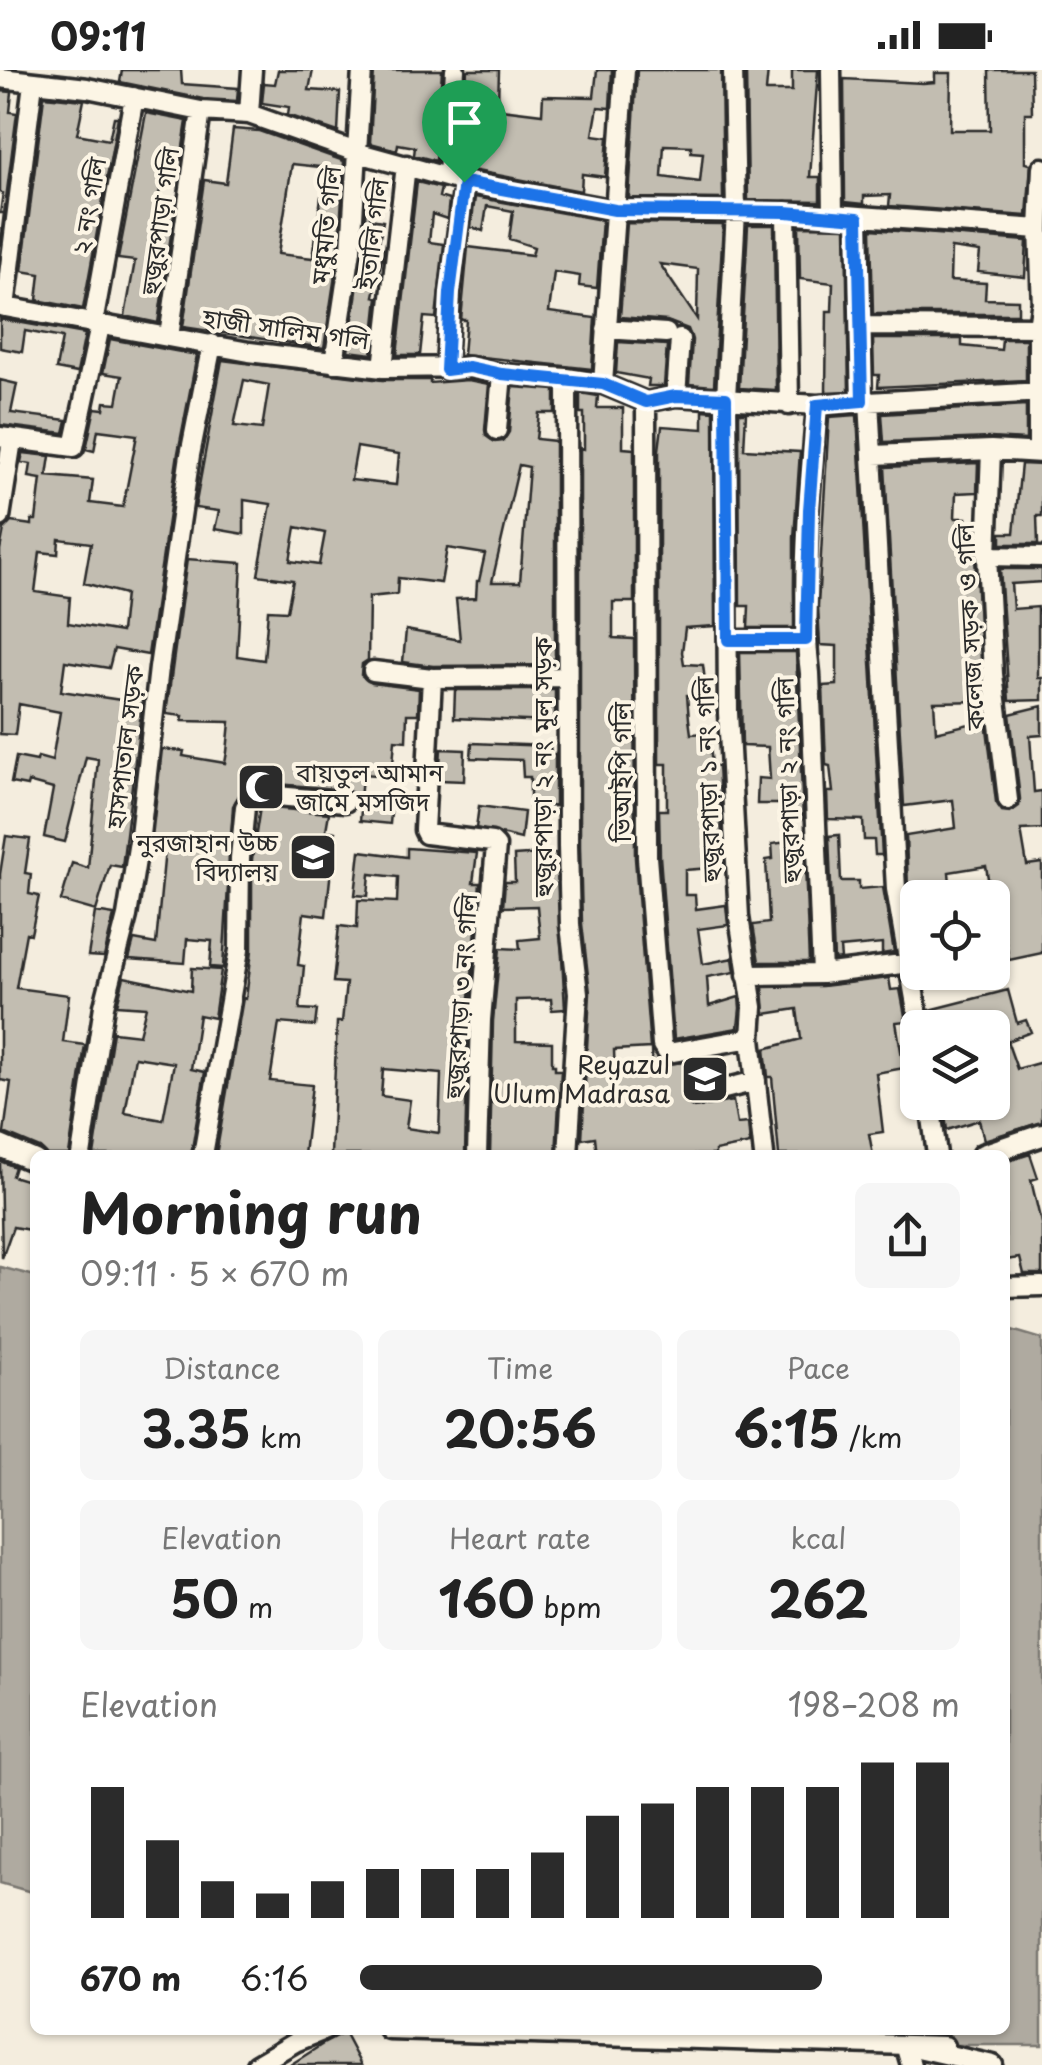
<!DOCTYPE html>
<meta charset="utf-8">
<style>
:root{--surface:#fff;--page:#f6f6f6;--text:#222;--muted:#767676;--accent:#2b2b2b}
body{margin:0;font-family:"Playpen Sans","Noto Sans Bengali",sans-serif;background:var(--page);color:var(--text);height:100vh;display:flex;flex-direction:column;font-size:38px;white-space:nowrap}
*{box-sizing:border-box;margin:0}
p{font-size:32px;color:var(--muted)}
.icon{flex:none;width:55px;height:55px;fill:none;stroke:currentColor;stroke-width:2;stroke-linecap:round;stroke-linejoin:round}
.map{position:relative;flex:1;overflow:hidden}
.drawer{position:absolute;left:30px;top:1080px;width:980px;height:885px;display:flex;flex-direction:column;background:var(--surface);border-radius:15px;box-shadow:0 2px 8px #0004}
.drawer>*{flex:none}
.buttons{position:absolute;left:900px;top:810px;display:grid;gap:20px}
.buttons a{display:grid;place-items:center;width:110px;height:110px;border-radius:15px;background:var(--surface);box-shadow:0 2px 8px #0004;font-size:50px}
.pin{position:absolute;display:grid;place-items:center;width:85px;height:85px;color:#fff;margin:-102px -42px;border-radius:50% 50% 50% 0;rotate:-45deg;box-shadow:0 0 10px #0007}
.pin .icon{rotate:45deg}
.round{display:grid;place-items:center;flex:none;width:105px;height:105px;border-radius:15px;background:var(--page)}
.summary{display:flex;align-items:center;justify-content:space-between;height:170px;padding:0 50px}
h1{font-size:55px;font-weight:700;line-height:75px}
.metrics{display:grid;grid-template-columns:repeat(3,1fr);gap:15px;height:170px;padding:10px 50px}
.metrics div{display:grid;align-content:center;border-radius:15px;background:var(--page);text-align:center}
.metrics b{font-size:50px;font-weight:700}
.metrics small{font-size:28px;font-weight:400}
.metrics p{font-size:28px}
.chart{height:280px;padding:20px 50px}
.chart p{display:flex;justify-content:space-between}
.chart svg{width:100%;height:180px;margin-top:10px;stroke:var(--accent);stroke-width:6}
ul{padding:0 50px;list-style:none;font-size:32px}
li{display:grid;grid-template-columns:160px 120px 1fr;align-items:center;height:75px}
li i{height:25px;border-radius:12px;background:var(--accent)}
.status{display:flex;justify-content:space-between;align-items:center;height:70px;padding:0 50px;background:var(--surface);direction:ltr}
.status svg{height:28px;fill:currentColor}
.map>svg:first-child{display:block}
.water{fill:#afaaa0;stroke:#7a7771;stroke-width:2.5}
.building{fill:#c2bdb1;stroke:#2b2b2b;stroke-width:2.5;fill-rule:evenodd}
.lines{fill:none;stroke-linecap:round;stroke-linejoin:round}
.minor-casing{stroke:#2b2b2b;stroke-width:25}
.tertiary-casing{stroke:#2b2b2b;stroke-width:28}
.minor{stroke:#fcf5e5;stroke-width:18}
.tertiary{stroke:#fcf5e5;stroke-width:20}
.route-casing{stroke:#fff;stroke-width:20}
.route{stroke:#1a73e8;stroke-width:12}
.labels{text-anchor:middle;stroke-width:8;stroke-linejoin:round;paint-order:stroke}
.street-label{font-size:25px;fill:#2b2b2b;stroke:#fcf5e5}
.poi-label{font-size:25px;fill:#2b2b2b;stroke:#fcf5e5;text-anchor:end}
</style>
<div class="status"><b>09:11</b><svg viewBox="0 0 49 12"><path d="M0 12V9h3v3zM5 12V6h3v6zM10 12V3h3v9zM15 12V0h3v12zM26 1h20v11H26zM47 4h2v5h-2z"/></svg></div>
<div class="map">
<svg width="1042" height="1995" viewBox="0 0 1042 1995">
<rect width="100%" height="100%" fill="#f4edde"/>
<filter id="ink" filterUnits="userSpaceOnUse"><feTurbulence type="fractalNoise" baseFrequency=".01" numOctaves="2"/><feDisplacementMap in="SourceGraphic" scale="20" xChannelSelector="R" yChannelSelector="G"/><feConvolveMatrix kernelMatrix="1 2 1 2 8 2 1 2 1" color-interpolation-filters="sRGB"/></filter>
<g filter="url(#ink)">
<path class="water" d="M0 1197 35 1206V1823L0 1813Z
M1005 1258 1042 1269V1975H905L633 1960H1005Z"/>
<path class="building" d="M122 0H181L182 14 238 18 237 31 203 29 120 12Z
M278 0H313L309 20 340 22 338 62 288 45 289 37 262 33 264 13 275 14Z
M374 0H442L436 91 414 85 415 77 398 74 397 80 370 73Z
M467 0H499L498 33 465 32Z
M597 0H612L610 38 598 37 593 65 608 67 605 107 582 104 581 121 461 98 463 65 497 67 501 39 542 44 543 26 594 27Z
M637 0H721L723 129 629 128ZM664 75 691 76V82L703 83 700 112 662 107Z
M746 0H768L766 21H792V0H818L810 107H820V131L748 130Z
M989 0H1031L1032 43H1025V93L1031 94 1027 146 889 136 890 125 864 126V134L845 132 844 9 923 13 935 12V3H951L950 60H990Z
M0 21 12 22 10 42 17 43 0 176 4 143H0L3 123 0 122Z
M44 26 84 30 77 64 109 70 114 47H118L83 239 37 230 40 204 22 201Z
M146 43 187 51 181 90 168 88 158 128 176 131 158 253 125 246 135 191 118 189Z
M233 59 259 61 344 91 339 179 324 278 183 257 204 110 226 113ZM292 94 339 99 335 129 321 127 313 188 278 184Z
M417 112 441 118 439 127 449 130 447 149 432 144 429 172 444 174 436 248 424 247 420 285H397Z
M475 127 602 150 597 218 579 216 580 206 554 202 549 242 595 248 592 299 463 285 466 250H461L468 177 532 185 534 177 509 169 513 141 487 136 483 161 471 157Z
M366 132H371L370 149 383 151 378 177 384 178 374 226 378 227 372 284 348 281 363 181Z
M627 153 723 154 714 316 689 314 692 270 688 259 667 251 620 247ZM660 194 698 199 697 249Z
M748 155H774L776 320 739 318Z
M799 156 846 157 849 321 826 322 827 241H832L833 213 800 209Z
M871 159 1027 171 1025 207 978 202 980 182 951 178 950 211 986 213 985 229 1018 230V244H873Z
M0 249 85 264 77 303 56 299 62 268 25 261 22 282 0 278Z
M110 269 197 285 178 383 148 585 114 579 109 598 65 591 61 621 121 630 123 624 143 626 122 797 110 795 96 841 61 831 72 793 88 798 98 689 86 687 65 772 44 767 53 719 28 712 27 716 11 713 16 687 37 691 38 687 52 691 60 642 19 634 15 665 0 664V480L4 459 11 452 32 455V450H36L41 409 29 407 31 394 21 392 23 383 50 386 47 406 93 410 90 433 123 437 137 365 98 360 94 381 86 379 95 338 104 339 105 332 117 333 122 306 103 303ZM59 469 91 473 84 513 125 524 121 562 68 553 70 527 35 522 40 482 58 484Z
M873 269H962V276L1001 280 1002 269H1026V310L878 317 879 305H874Z
M618 272 667 275 664 316H648L649 309 616 303Z
M222 290 382 310H430V313L468 310 489 314 485 360 486 366 495 372 503 371 509 362 513 317 555 320V343H539L536 369 555 371V589H550L549 595 433 596 403 592 406 560 460 570 456 529 476 528 477 511H479L485 484 447 478 441 513 398 508 397 524 369 527 368 590 362 594 361 605 372 613 419 619 418 644H407L406 671 395 670 392 706 362 704 360 732 346 720 255 712 244 717 233 736 223 898 210 897 212 871 187 869 185 893 129 889 134 870 156 874 166 769 152 767 162 679 184 681 183 686 225 693 227 682 230 652 182 651 183 646 166 644 187 489 242 493 237 586 264 590 268 540 287 541 293 510 258 505 271 434 244 430V464L215 459 219 441 195 438ZM244 310 269 315 262 359 234 356ZM357 377 399 384 396 415 351 410ZM519 395 529 397 520 512H492ZM296 457 325 463 319 495 290 491Z
M0 310 17 314 11 343 67 350 64 363 0 355Z
M580 323 598 326 597 338H623V378L634 379V532H613V568L634 569 635 788 650 978 614 980 615 1006H652L651 979 663 994 687 992 688 1001 713 994 717 1008 688 1016 684 1030 694 1038 733 1031 737 1054 748 1053 750 1074 715 1081V1085H597L595 1067 582 1069 590 923 582 854 580 776V378L584 379V343H580Z
M1026 335V370L990 368 884 372 882 344Z
M703 340 714 341 715 556 685 558 682 582 684 594 703 595 705 611 696 612 702 622 687 625 689 649 691 664 709 663 712 696H718L724 797 685 800V825H695L696 839 726 835 728 855 698 859 703 894 733 888 735 902 707 907 709 936 739 927 740 938 738 958 674 969 660 786 659 740H667V694H659V380L662 356 703 359Z
M739 343H746L744 379 800 382 794 468V558H748L749 536H740Z
M857 345 882 785H875L874 770H864L863 750 828 749 827 722H833L830 696 826 695 823 616 837 615V576L820 575 818 536 829 347Z
M978 393 977 422 956 423 955 448H966V488H975L984 631 934 632 936 662 986 650 996 732 1002 741 1010 742 1019 736 1020 729 1010 644 1042 636V665L1030 666 1034 722 1042 721V759L1021 760 1027 795 1042 793V883L1009 890 1002 850 995 852 986 796 949 802 951 825 918 828V858L908 818 906 766 956 758 953 730 904 736 885 397Z
M1021 394 1042 395V446H1037L1038 474H1001V463H1014Z
M1000 499H1042V512L1011 514 1013 539 1038 537V608H1042V630L1009 631Z
M740 582H796L803 749H787V734H757L758 708 770 709 768 677 742 676Z
M455 620H555V648L548 649V652L454 648Z
M472 673 550 676 551 684H555V736L530 737V707H523L522 690 471 688Z
M441 679 465 680 464 711 439 710Z
M362 730 392 732 390 754 360 751Z
M479 736 524 742 521 769 476 758Z
M260 737 329 743 326 760 335 762 326 846 304 843 298 895 304 896 300 939 317 940 315 956 279 953 270 1011 312 1015 304 1085H216L243 928 246 929 252 880V789Z
M839 765 841 811H859V819L883 817 894 882 882 884V874L840 878 841 889 834 890 829 766Z
M6 766 30 769 25 803 31 804 29 824 39 826 31 864 26 863 16 918 69 925 63 972 85 975 69 1085H47L40 1078 4 1063 11 1012 0 1010V804Z
M804 770 809 892H759L753 855 769 853 766 790 773 789 772 774Z
M407 778 477 783 473 813H480L468 950 465 1085H331L337 952H342L346 913 333 912 339 856 357 858 358 830 397 832 398 807 370 804 368 826 355 825 360 781 407 787ZM383 999 441 1004 439 1063 406 1058 410 1030 381 1026Z
M556 783 565 939 552 940 551 929 516 930V971L552 972V995H555V1000H561L556 1085H490L493 951 500 878 520 879 519 870 540 868 537 836 503 837 505 812H515L514 786Z
M95 842 114 845 104 887 88 886Z
M192 898 221 900 214 948 199 945 191 999 205 1002 191 1085H94L113 962 139 965 146 937 117 935 124 907 191 921ZM135 987 174 993 163 1050 125 1043Z
M889 908 891 920 900 919 906 951 896 952 904 998 876 1003 883 1062 869 1064 873 1085H779L772 1007H768L765 979 801 969 797 939 765 944 763 917 822 916Z
M1008 920 1017 953 1026 950 1031 962 1007 971 1017 999 1042 992V1052L984 1070 979 1050 947 1060 943 1032H992V958H932L930 940Z
M1030 1084 1038 1108 1031 1110 1042 1157V1204H1024L1020 1188 1005 1190V1092Z
M0 1091 15 1097 12 1106 35 1113V1161L13 1157 2 1188Z
M344 1963 361 1995H290L323 1974Z"/>
<g class="lines">
<g class="minor-casing">
<path id="minor" d="M733 0 736 141 726 328 728 643 739 847 753 937 751 968 764 1085
M831 0 833 144
M0 8 87 18 201 41 249 44 359 83 464 112 615 140 833 144 1039 159
M249 44 252 0
M1042 98 1039 159 1042 236
M448 105 455 0
M786 142 789 335
M858 148 862 331
M0 236 249 282 383 298 469 297 502 304 567 308 603 314 646 332 676 326 817 335 1042 322
M5 237 33 13
M93 254 134 27
M861 256 1038 257 1041 236
M606 259 666 263
M169 267 201 41
M334 293 351 180 362 0
M383 298 406 95
M446 299 450 223 464 112
M567 308 568 776 570 855 578 923 568 1085
M603 314 625 0
M676 326 680 269
M869 331 896 819 920 958
M646 332 647 787 662 975 668 983 751 968
M817 335C810 423 799 515 810 603L822 904
M497 360 502 304
M0 367 74 377 100 256
M991 380 987 486 993 604 1008 730
M1038 383V257
M874 385 991 380 1042 383
M0 447 12 370
M987 486 1042 487
M728 570H806
M373 601 432 608 567 607
M432 608 424 760 426 764 492 772 496 776 481 950 477 1085
M747 905 822 904 910 893
M696 1026 756 1011
M930 1032 937 1085
M81 1085 104 936 127 846 140 765 159 598 190 385 212 274
M203 1085 239 880 240 788 245 737 254 724 345 732
M1005 1217 1042 1216
M389 1960 944 1976
M256 1995 295 1972 325 1960
M911 1995 905 1975 993 1995"/>
</g>
<g class="tertiary-casing">
<path id="tertiary" d="M0 1076 35 1091
M983 1085 1042 1065"/>
</g>
<use href="#minor" class="minor"/>
<use href="#tertiary" class="tertiary"/>
</g>
</g>
<g class="lines" filter="url(#ink)">
<g class="route-casing">
<path id="route" d="M464 112 615 140 786 142 858 148 862 331 817 335 809 440 806 570H728L726 328 676 326 646 332 603 314 502 304 469 297 446 300 450 223Z"/>
</g>
<use href="#route" class="route"/>
</g>
<defs>
<g id="mosque-square" transform="scale(2.5)"><rect x="-9" y="-9" width="18" height="18" rx="4" fill="#2b2b2b" stroke="#fcf5e5"/><path d="M3.5-4.9A6 6 0 1 0 3.5 4.9A5 5 0 1 1 3.5-4.9Z" fill="#fff"/></g>
<g id="school-square" transform="scale(2.5)"><rect x="-9" y="-9" width="18" height="18" rx="4" fill="#2b2b2b" stroke="#fcf5e5"/><path d="M0-5L7-2L0 1L-7-2ZM-4 1L0 2.5L4 1V4Q0 6-4 4Z" fill="#fff"/></g>
</defs>
<g fill-rule="evenodd">
<use href="#mosque-square" x="261" y="717"/>
<use href="#school-square" x="313" y="787"/>
<use href="#school-square" x="705" y="1009"/>
</g>
<g class="labels">
<g class="street-label">
<text transform="translate(89 136) rotate(-80)" y="9">২ নং গলি</text>
<text transform="translate(160 151) rotate(-82)" y="9">হুজুরপাড়া গলি</text>
<text transform="translate(326 155) rotate(-84)" y="9">মধুমতি গলি</text>
<text transform="translate(373 164) rotate(-83)" y="9">ইতালি গলি</text>
<text transform="translate(286 259) rotate(8)" y="9">হাজী সালিম গলি</text>
<text transform="translate(970 557) rotate(-93)" y="9">কলেজ সড়ক ও গলি</text>
<text transform="translate(125 677) rotate(-83)" y="9">হাসপাতাল সড়ক</text>
<text transform="translate(543 697) rotate(-90)" y="9">হুজুরপাড়া ২ নং মূল সড়ক</text>
<text transform="translate(622 702) rotate(-90)" y="9">ভিআইপি গলি</text>
<text transform="translate(708 709) rotate(-92)" y="9">হুজুরপাড়া ১ নং গলি</text>
<text transform="translate(788 710) rotate(-92)" y="9">হুজুরপাড়া ২ নং গলি</text>
<text transform="translate(461 926) rotate(-86)" y="9">হুজুরপাড়া ৩ নং গলি</text>
</g>
<g class="poi-label">
<text x="296" y="712" text-anchor="start">বায়তুল আমান<tspan x="296" dy="29">জামে মসজিদ</tspan></text>
<text x="278" y="782">নুরজাহান উচ্চ<tspan x="278" dy="29">বিদ্যালয়</tspan></text>
<text x="670" y="1004">Reyazul<tspan x="670" dy="29">Ulum Madrasa</tspan></text>
</g>
</g>
</svg>
<div class="buttons">
<a><svg class="icon" aria-label="locate" viewBox="0 0 24 24"><circle cx="12" cy="12" r="6"/><path d="M12 2v4M12 18v4M2 12h4M18 12h4"/></svg></a>
<a><svg class="icon" aria-label="layers" viewBox="0 0 24 24"><path d="M12 4l9 5-9 5-9-5zM3 14l9 5 9-5"/></svg></a>
</div>
<div class="pin" style="left:464px;top:112px;background:#1e9e55"><svg class="icon" aria-label="arrive" viewBox="0 0 24 24"><path d="M6 21V4h12l-3 4 3 4H6"/></svg></div>
<section class="drawer">
<div class="summary"><div><h1>Morning run</h1><p>09:11 · 5 × 670 m</p></div><a class="round"><svg class="icon" aria-label="share" viewBox="0 0 24 24"><path d="M12 15V3M7 8l5-5 5 5M5 13v7h14v-7"/></svg></a></div>
<div class="metrics">
<div><p>Distance</p><b>3.35<small> km</small></b></div>
<div><p>Time</p><b>20:56</b></div>
<div><p>Pace</p><b>6:15<small> /km</small></b></div>
</div>
<div class="metrics">
<div><p>Elevation</p><b>50<small> m</small></b></div>
<div><p>Heart rate</p><b>160<small> bpm</small></b></div>
<div><p>kcal</p><b>262</b></div>
</div>
<div class="chart"><p><span>Elevation</span>198–208 m</p>
<svg viewBox="0 0 160 44" preserveAspectRatio="none"><path d="M5 44V12M15 44V25M25 44V35M35 44V38M45 44V35M55 44V32M65 44V32M75 44V32M85 44V28M95 44V19M105 44V16M115 44V12M125 44V12M135 44V12M145 44V6M155 44V6"/></svg>
</div>
<ul>
<li><b>670 m</b>6:16<i style="width:77%"></i></li>
</ul>
</section>
</div>
